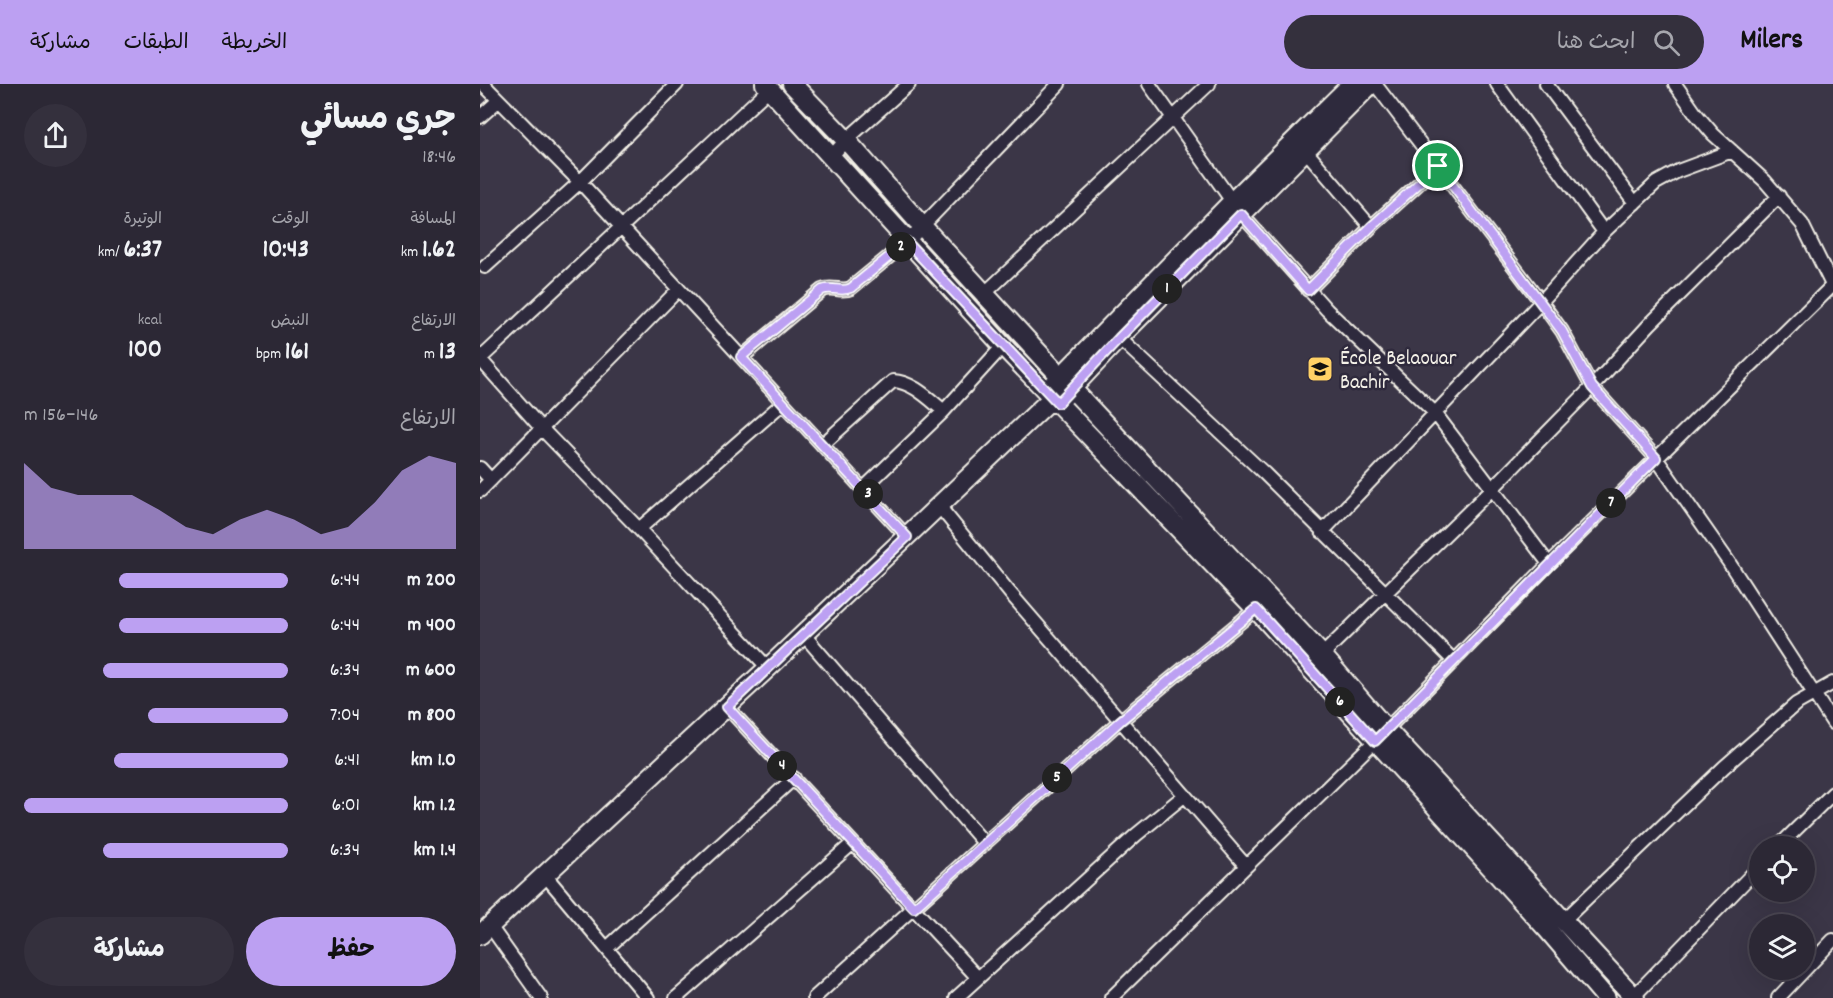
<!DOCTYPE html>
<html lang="ar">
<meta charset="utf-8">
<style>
:root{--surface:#2c2835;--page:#34303d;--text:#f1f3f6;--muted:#a6a6ad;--line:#484450;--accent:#bca0f2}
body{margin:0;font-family:Dekko,"Playpen Sans Arabic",sans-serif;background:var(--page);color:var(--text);direction:rtl;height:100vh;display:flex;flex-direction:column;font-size:22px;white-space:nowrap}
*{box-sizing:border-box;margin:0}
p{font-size:20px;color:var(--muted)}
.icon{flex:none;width:33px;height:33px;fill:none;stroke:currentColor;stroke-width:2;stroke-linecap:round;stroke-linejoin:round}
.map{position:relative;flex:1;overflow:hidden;direction:ltr}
.details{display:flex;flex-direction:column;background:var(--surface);width:480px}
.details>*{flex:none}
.controls{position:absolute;left:1269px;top:752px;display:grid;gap:12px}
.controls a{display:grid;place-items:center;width:66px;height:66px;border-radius:50%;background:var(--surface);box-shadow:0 6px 24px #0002,0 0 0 2px var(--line);font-size:30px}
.pin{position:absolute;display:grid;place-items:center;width:51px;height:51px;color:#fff;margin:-26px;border:3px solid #fff;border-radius:50%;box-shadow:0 2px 6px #0007}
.km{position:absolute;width:30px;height:30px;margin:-15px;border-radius:50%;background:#222;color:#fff;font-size:16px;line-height:30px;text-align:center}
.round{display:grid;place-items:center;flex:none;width:63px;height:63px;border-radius:32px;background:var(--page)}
.overview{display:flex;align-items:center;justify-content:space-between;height:102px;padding:0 24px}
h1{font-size:33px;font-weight:700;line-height:45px}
.metrics{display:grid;grid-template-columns:repeat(3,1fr);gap:9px;height:102px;padding:6px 24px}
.metrics div{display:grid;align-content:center}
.metrics b{font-size:26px;font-weight:700}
.metrics small{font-size:16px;font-weight:400}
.metrics p{font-size:16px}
.chart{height:168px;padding:12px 24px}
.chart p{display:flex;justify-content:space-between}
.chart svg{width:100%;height:108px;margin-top:6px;fill:var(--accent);opacity:.7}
.button{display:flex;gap:12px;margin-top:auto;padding:12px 24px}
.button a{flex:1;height:69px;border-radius:36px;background:var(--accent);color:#111;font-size:24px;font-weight:700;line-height:69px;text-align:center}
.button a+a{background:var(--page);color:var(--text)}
ul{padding:0 24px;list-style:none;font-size:20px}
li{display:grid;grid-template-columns:96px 72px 1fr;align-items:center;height:45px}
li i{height:15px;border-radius:8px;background:var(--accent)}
header{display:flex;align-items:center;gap:36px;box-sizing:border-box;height:84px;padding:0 30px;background:var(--accent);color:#111}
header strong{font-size:28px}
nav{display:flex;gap:33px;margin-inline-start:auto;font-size:21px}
.search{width:420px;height:54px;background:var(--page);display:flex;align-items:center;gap:15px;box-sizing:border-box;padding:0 21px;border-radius:33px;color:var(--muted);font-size:22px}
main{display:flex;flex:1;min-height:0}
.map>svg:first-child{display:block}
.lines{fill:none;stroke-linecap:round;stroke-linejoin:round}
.street-casing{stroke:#f4f1e8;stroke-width:16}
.secondary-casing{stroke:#f4f1e8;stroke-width:22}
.street{stroke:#2f2a3d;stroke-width:12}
.secondary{stroke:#2f2a3d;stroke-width:18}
.route-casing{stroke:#fff;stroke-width:12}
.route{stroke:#bca0f2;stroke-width:8}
.labels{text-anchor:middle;stroke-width:5;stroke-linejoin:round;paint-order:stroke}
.poi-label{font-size:21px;fill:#f4f1e8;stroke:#2f2a3d;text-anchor:start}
</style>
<header>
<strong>Milers</strong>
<div class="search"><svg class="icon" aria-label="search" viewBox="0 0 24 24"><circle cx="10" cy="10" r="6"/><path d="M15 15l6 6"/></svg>ابحث هنا</div>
<nav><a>الخريطة</a><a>الطبقات</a><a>مشاركة</a></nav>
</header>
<main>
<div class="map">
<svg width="1353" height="914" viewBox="0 0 1353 914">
<rect width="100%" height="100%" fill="#3b3647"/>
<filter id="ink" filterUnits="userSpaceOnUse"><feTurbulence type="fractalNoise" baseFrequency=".0167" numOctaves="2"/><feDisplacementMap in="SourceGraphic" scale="12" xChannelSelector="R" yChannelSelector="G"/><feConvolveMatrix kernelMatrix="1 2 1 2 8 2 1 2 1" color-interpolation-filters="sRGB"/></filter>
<g filter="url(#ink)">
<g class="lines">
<g class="street-casing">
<path id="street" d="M3 0 100 98 427 453
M669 0 761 130 847 226 955 329 1069 480
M895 0 1061 218 1082 247 1112 303 1176 374 1248 477 1353 639
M1017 0 1124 148
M1066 0 1155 119
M1195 0 1216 30 1233 50 1285 97 1322 140 1353 203
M0 33 19 16
M825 66 891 143 958 82
M350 74 366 56 429 0
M5 183 100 98 197 0
M828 206 891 143
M504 210 729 0
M639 254 784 389 974 577
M262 273 342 206C353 201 361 209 371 204L427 158 579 0
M0 275 62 345 159 445 288 584
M0 275 289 5
M342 361 413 297C433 298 449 315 464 327
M0 384 11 396
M383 405 462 329 523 262
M0 407 198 206
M459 422 530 509 766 782
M159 445 303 319
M842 448 1061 218 1124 148 1176 99 1198 87 1252 67
M324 551 505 760
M842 571 1013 404 1112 303 1170 240 1299 112
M247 623 498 894
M1299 762 1353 709
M65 791 168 914
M1084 836 1244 683 1316 620 1353 599
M10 842 61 914
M127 864 314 694
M196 914 373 759
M334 914 640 637 776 525
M476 914 656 751 705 711
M631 914 895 657 1069 480 1353 201
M1152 914 1280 782
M1298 914 1353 856"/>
</g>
<g class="secondary-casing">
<path id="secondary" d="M285 0 523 262 776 525 1067 845 1126 914
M312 0 366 56 442 142 580 292 842 571 906 645 1155 914
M573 301 752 118 872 0
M0 851 288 584 567 319H578L639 254 891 0"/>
</g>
<use href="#street" class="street"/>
<use href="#secondary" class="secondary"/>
</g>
</g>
<g class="lines" filter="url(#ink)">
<g class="route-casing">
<path id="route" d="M958 82 1082 247 1112 303 1176 374 895 657 776 525 640 637 434 824 247 623 427 453 261 273 342 206C353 202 361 209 371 204L427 158 578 319 639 254 761 130 828 206 891 143Z"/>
</g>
<use href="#route" class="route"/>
</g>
<defs>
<g id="school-square" transform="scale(1.35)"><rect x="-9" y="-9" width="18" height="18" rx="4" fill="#ffd166" stroke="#2f2a3d"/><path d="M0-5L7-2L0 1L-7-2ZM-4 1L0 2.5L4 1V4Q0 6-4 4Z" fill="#111"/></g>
</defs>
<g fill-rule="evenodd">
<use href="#school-square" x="840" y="285"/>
</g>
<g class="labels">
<g class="poi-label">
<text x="860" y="280">École Belaouar<tspan x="860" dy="24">Bachir</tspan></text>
</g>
</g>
</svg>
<div class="controls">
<a><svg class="icon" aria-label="locate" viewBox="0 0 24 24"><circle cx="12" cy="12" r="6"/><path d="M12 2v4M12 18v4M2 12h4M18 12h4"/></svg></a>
<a><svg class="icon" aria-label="layers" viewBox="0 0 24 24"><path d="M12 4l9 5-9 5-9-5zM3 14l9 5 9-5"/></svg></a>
</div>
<div class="pin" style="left:958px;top:82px;background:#1e9e55"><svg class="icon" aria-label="arrive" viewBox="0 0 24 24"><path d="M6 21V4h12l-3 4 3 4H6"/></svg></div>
<b class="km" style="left:687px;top:205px">1</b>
<b class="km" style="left:421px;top:163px">2</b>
<b class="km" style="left:388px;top:410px">3</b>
<b class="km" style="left:302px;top:682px">4</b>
<b class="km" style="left:577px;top:694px">5</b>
<b class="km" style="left:860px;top:618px">6</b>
<b class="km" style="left:1131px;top:419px">7</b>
</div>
<section class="details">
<div class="overview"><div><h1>جري مسائي</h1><p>18:46</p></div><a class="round"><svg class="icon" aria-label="share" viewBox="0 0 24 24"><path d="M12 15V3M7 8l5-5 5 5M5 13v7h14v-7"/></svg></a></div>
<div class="metrics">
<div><p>المسافة</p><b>1.62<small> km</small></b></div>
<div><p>الوقت</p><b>10:43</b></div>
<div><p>الوتيرة</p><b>6:37<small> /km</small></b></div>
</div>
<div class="metrics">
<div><p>الارتفاع</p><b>13<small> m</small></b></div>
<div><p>النبض</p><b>161<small> bpm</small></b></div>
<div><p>kcal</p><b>100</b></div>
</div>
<div class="chart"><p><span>الارتفاع</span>146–156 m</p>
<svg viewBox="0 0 160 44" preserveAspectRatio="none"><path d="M0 44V9L10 19L20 22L30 22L40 22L50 28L60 35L70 38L80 32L90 28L100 32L110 38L120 35L130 25L140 12L150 6L160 9V44z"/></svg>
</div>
<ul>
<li><b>200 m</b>6:44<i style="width:64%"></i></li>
<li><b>400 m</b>6:44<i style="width:64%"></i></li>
<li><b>600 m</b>6:34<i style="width:70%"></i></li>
<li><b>800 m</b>7:04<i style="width:53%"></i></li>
<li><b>1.0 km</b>6:41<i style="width:66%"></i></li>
<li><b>1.2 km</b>6:01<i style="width:100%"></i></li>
<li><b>1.4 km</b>6:34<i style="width:70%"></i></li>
</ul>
<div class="button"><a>حفظ</a><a>مشاركة</a></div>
</section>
</main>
